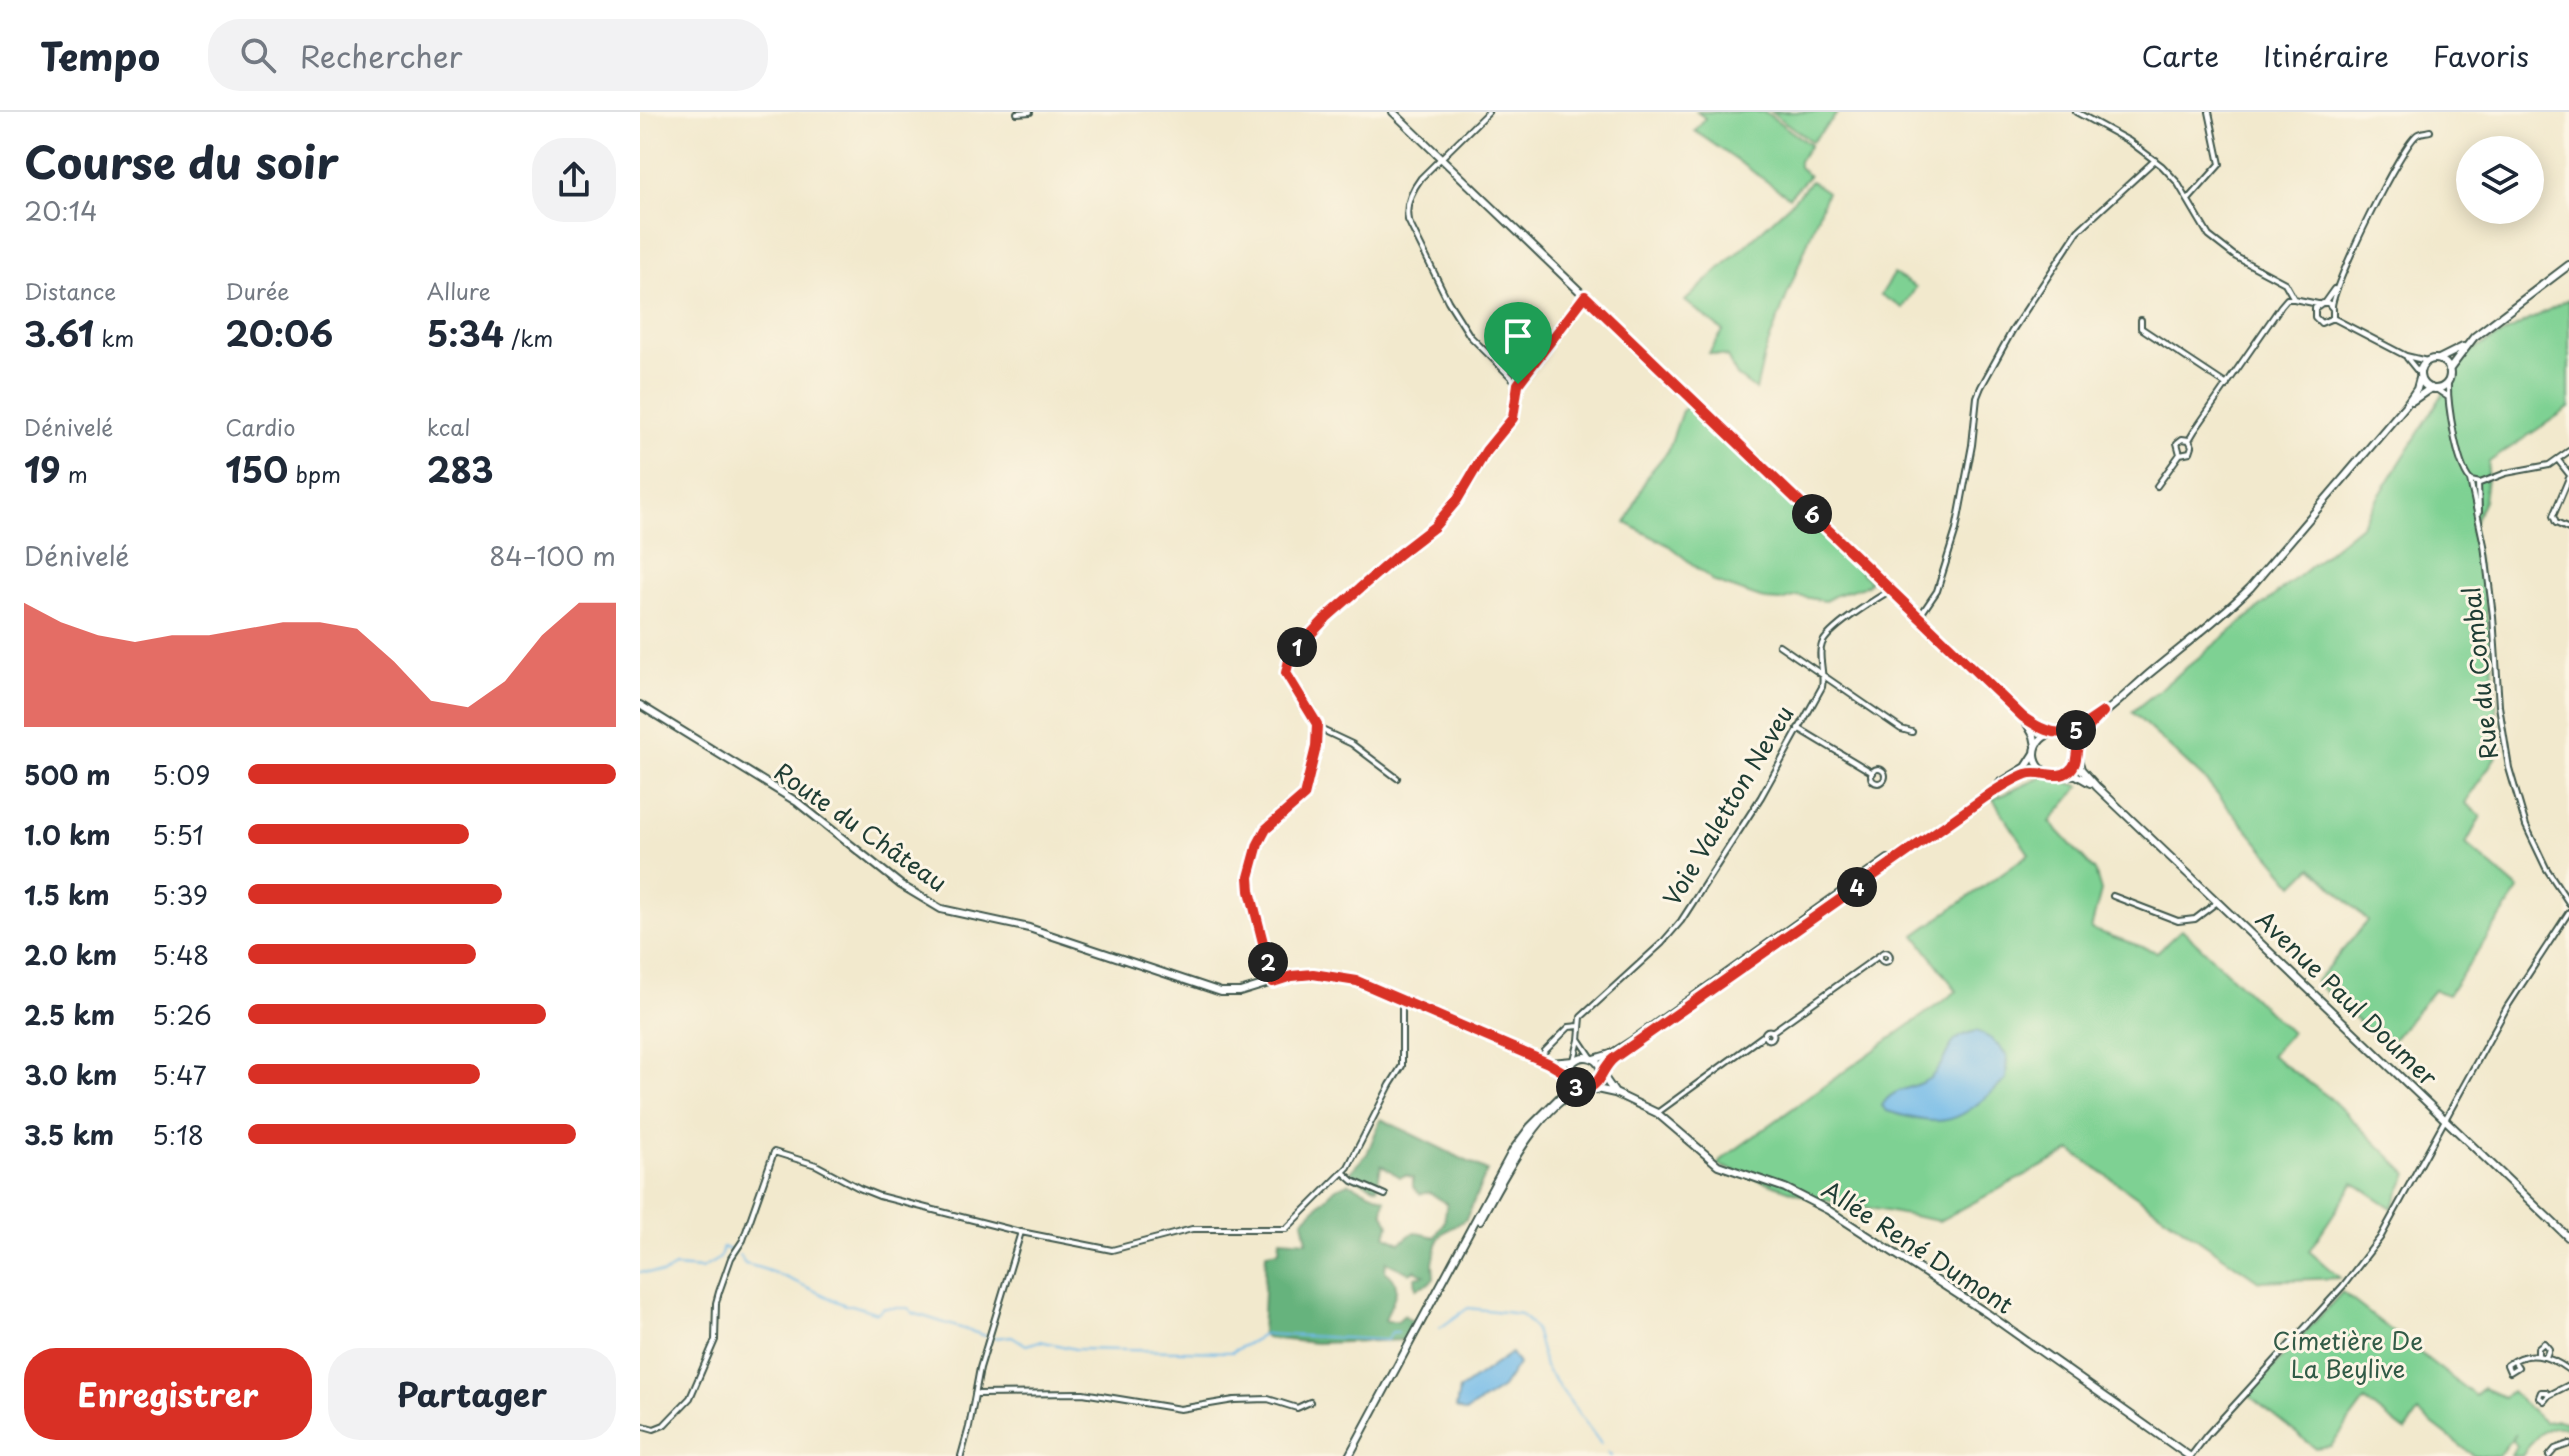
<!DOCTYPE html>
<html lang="fr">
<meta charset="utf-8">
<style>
:root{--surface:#fff;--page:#f2f2f3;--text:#1f2937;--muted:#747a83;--line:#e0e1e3;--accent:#d93025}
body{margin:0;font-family:"Playpen Sans",sans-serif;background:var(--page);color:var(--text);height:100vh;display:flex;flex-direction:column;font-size:30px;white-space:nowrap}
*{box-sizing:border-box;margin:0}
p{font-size:26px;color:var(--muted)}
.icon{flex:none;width:44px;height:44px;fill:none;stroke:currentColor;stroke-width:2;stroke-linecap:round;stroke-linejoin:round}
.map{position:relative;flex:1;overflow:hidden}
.panel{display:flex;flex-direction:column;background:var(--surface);width:640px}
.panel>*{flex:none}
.fabs{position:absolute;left:1816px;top:24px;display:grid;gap:16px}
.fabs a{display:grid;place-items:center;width:88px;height:88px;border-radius:50%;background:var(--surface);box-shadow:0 4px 20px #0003;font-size:40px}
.pin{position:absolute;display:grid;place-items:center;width:68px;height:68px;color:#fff;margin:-82px -34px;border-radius:50% 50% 50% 0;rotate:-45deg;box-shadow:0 0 8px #0007}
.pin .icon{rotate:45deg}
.km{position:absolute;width:40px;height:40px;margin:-20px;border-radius:50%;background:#222;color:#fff;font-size:22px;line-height:40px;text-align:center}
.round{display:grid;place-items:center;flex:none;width:84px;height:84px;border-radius:32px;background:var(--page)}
.summary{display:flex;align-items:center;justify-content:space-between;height:136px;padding:0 24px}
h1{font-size:44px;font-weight:700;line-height:60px}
.metrics{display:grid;grid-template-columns:repeat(3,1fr);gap:12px;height:136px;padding:8px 24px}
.metrics div{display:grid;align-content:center}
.metrics b{font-size:34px;font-weight:700}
.metrics small{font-size:22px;font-weight:400}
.metrics p{font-size:22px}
.chart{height:224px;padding:16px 24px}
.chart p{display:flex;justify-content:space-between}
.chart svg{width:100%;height:144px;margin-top:8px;fill:var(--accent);opacity:.7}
.button{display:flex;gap:16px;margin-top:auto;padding:16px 24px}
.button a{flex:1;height:92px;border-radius:32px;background:var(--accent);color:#fff;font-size:32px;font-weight:700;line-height:92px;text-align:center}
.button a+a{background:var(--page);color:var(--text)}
ul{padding:0 24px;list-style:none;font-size:26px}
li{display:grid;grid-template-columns:128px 96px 1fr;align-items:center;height:60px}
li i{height:20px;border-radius:10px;background:var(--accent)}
header{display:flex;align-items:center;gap:48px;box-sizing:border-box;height:112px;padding:0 40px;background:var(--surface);border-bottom:2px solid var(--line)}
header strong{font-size:38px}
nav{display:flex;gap:44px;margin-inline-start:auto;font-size:28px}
.search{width:560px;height:72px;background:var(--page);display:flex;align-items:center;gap:20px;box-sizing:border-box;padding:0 28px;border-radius:32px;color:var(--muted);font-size:30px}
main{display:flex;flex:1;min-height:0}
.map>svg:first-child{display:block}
.green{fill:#7ed193;stroke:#4e8764;stroke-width:2}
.forest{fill:#66b37d;stroke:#427858;stroke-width:2}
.water{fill:#6fb9e8;stroke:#477b8e;stroke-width:2}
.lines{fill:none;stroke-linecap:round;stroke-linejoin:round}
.stream{stroke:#6fb9e8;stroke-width:2}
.street-casing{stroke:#3f574b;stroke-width:8}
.secondary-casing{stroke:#3f574b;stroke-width:10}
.primary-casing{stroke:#3f574b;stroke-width:10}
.street{stroke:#fff;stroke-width:4}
.secondary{stroke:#fff;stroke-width:6}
.primary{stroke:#fff;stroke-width:6}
.route-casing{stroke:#fff;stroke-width:16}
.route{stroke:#d93025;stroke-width:10}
.labels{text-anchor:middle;stroke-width:6;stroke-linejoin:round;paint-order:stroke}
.street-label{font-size:24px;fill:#1f3d34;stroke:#fcf5e5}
.park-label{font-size:24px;fill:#325b47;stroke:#fcf5e5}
</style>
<header>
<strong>Tempo</strong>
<div class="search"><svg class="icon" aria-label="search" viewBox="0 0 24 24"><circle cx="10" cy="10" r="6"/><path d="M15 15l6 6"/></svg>Rechercher</div>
<nav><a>Carte</a><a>Itinéraire</a><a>Favoris</a></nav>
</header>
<main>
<section class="panel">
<div class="summary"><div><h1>Course du soir</h1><p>20:14</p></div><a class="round"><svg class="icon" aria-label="share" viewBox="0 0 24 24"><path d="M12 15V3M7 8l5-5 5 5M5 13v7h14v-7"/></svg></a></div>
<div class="metrics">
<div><p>Distance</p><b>3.61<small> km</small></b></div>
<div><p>Durée</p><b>20:06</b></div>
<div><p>Allure</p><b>5:34<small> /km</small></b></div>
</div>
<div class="metrics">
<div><p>Dénivelé</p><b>19<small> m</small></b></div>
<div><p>Cardio</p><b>150<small> bpm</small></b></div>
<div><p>kcal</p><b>283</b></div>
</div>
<div class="chart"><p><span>Dénivelé</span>84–100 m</p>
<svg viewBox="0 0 160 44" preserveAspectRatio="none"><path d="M0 44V6L10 12L20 16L30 18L40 16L50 16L60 14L70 12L80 12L90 14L100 24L110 36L120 38L130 30L140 16L150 6L160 6V44z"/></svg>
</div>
<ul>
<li><b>500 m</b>5:09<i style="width:100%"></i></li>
<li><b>1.0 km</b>5:51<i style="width:60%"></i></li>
<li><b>1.5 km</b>5:39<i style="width:69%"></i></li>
<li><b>2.0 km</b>5:48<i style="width:62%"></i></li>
<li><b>2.5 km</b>5:26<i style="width:81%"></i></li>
<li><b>3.0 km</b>5:47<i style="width:63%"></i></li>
<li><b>3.5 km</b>5:18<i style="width:89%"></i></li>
</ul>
<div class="button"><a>Enregistrer</a><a>Partager</a></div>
</section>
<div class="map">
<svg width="1929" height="1344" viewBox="0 0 1929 1344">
<rect width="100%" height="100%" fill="#fcf5e5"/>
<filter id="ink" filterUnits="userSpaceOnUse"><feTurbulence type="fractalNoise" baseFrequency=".0125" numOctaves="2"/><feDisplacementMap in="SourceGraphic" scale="16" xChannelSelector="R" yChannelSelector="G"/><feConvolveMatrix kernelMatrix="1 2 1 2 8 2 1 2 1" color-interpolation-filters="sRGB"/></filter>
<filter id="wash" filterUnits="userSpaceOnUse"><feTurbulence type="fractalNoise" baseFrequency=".006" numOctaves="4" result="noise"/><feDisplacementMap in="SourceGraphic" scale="32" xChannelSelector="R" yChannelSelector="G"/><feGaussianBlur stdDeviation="1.8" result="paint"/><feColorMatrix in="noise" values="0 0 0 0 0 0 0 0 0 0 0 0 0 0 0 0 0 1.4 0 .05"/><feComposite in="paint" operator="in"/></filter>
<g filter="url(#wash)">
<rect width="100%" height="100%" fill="#f2e9cd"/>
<path class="green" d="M1057 0H1125L1170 33 1159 49V55L1169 64 1149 85 1055 19 1065 6Z
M1131 0H1199L1172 30Z
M1171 69 1187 80 1124 243 1116 278 1097 264 1087 245 1069 241 1083 219 1045 189 1151 91Z
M1254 162 1276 175 1263 196 1241 183Z
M1929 187V296L1849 350 1844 389 1831 418 1845 484 1861 637 1825 691 1841 704 1826 732 1879 778 1808 883 1794 878 1747 935 1675 870 1728 809 1672 755 1654 773 1566 669 1492 600 1721 413 1829 240Z
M1048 295 1230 469 1227 473 1196 483 1185 489 1158 484 1141 489 1126 488 1075 470 1028 433 986 411 1008 363 1028 339 1042 299Z
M1404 664 1440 674 1410 710 1455 759 1461 779 1451 817 1517 840 1542 817 1651 921 1631 943 1690 986 1768 1062 1752 1096 1714 1071 1669 1139 1700 1166 1619 1169 1431 1039 1299 1109 1165 1084 1078 1053 1085 1045 1317 879 1275 823 1389 742 1353 687Z
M1702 1180 1835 1284 1843 1276 1864 1285 1871 1279 1904 1310 1918 1308 1929 1311V1317C1907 1308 1893 1327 1882 1344H1871L1876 1334 1872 1328 1876 1321 1858 1344H1834L1778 1301 1765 1319 1725 1288 1691 1334 1675 1336 1608 1283Z"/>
<path class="forest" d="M741 1007 847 1059 826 1107 803 1121 798 1128 793 1151 794 1166 788 1172 776 1176 775 1165 784 1163 775 1158 769 1161 746 1150 745 1159C768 1174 749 1190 745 1209H758L764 1203 770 1208 778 1209 767 1228 676 1231 626 1226 622 1221 626 1141 639 1139 640 1127 667 1129 663 1108 696 1076 709 1071 745 1087 743 1100 749 1112 746 1124 760 1131 774 1120 795 1125 804 1110 807 1092 789 1080 780 1082 773 1075V1066L766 1063 760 1065 741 1053 737 1076 717 1067 710 1060 727 1042Z"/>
<path class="water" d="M1337 919 1353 928 1367 944 1366 968C1318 1009 1311 1019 1247 999L1242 994C1251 975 1274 978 1290 966 1312 947 1301 926 1337 919Z
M871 1241 878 1252 862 1276 825 1300 816 1296 819 1278Z"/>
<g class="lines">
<path class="stream" d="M99 1143 105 1152C138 1159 174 1179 205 1193H212L237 1201 243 1196H268L273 1201 346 1224
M0 1160 23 1162 35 1155 61 1157 80 1146 83 1135 92 1139
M800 1216 828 1196 881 1202 895 1217 905 1255 961 1332
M354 1226 372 1224 386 1233 400 1229 435 1237 592 1240 625 1222 747 1228 752 1220H758
M967 1340 971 1344"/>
</g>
</g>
<g filter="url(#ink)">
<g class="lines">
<g class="street-casing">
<path id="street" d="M848 0 781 66C772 78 765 93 768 108L808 189 830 224 878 272
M1436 0 1489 29 1522 54 1537 70 1569 124 1596 145 1645 171 1654 187 1678 192
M377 1 390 0
M1548 88 1580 52 1569 0
M1684 191 1694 177
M1692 194C1694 171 1761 33 1778 22 1781 20 1787 20 1790 19
M1693 206V197L1688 191H1682L1675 196V205L1681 211 1693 206 1766 244 1787 249
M1501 208V216L1587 273
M1767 246 1780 262
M1808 268C1807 289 1816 352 1830 368L1844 433 1853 504 1859 594 1869 656 1886 714 1906 756 1929 791
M1796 277 1808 285
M1549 328 1542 327 1537 331 1540 342 1550 340 1552 334 1549 328 1555 318 1641 194 1647 187H1654
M1918 348 1929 362
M1929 366 1913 404 1916 411 1929 417
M1831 369 1840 371 1866 361 1909 353 1929 339
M1838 371 1839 400
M1517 374 1540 342
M1280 504 1297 479 1316 418 1332 333 1337 285 1341 275 1372 219 1438 119 1515 48
M1139 533 1261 617 1272 620
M678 616 712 632 757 666
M1158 616 1233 661
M1231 664a7 7 0 1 1 14 0a7 7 0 1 1-14 0Z
M1473 784 1538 809 1555 807 1576 791
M1240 845a5 5 0 1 1 10 0a5 5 0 1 1-10 0Z
M633 870 610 779 609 765 618 732 626 717 664 684 678 618 677 612 646 561 650 544 687 505 759 442 794 415 817 388 846 339 873 306 878 272 944 184
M1124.5 923a4.5 4.5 0 1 1 9 0a4.5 4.5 0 1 1-9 0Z
M1132 920 1240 843
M940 928 952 946
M904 940 929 915 939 914
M934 948 939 928 941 905 1022 831 1041 809 1121 685 1182 575C1185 560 1177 544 1182 532 1188 517 1231 490 1246 481
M1017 1001 1124 923
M703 1060 713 1069 745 1083
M1898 1243V1236L1904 1231 1909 1237 1906 1245
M1874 1249 1878 1255 1870 1260 1867 1253C1888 1237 1908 1243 1929 1258
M335 1282 443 1281 540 1297 594 1288 628 1287 657 1296 670 1290
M1909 1283 1906 1280H1901L1899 1285 1904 1289 1909 1283 1929 1273
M0 1313 14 1317 24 1313 50 1286 75 1228 76 1191 79 1180 91 1146 103 1128 134 1040 176 1053 219 1076 239 1084 380 1120
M321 1344 329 1315 340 1256 381 1120 472 1138 552 1117H646L708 1055 750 973 762 954V887
M1551 1344 1567 1323 1703 1174 1740 1126 1867 895 1929 800
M1909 1344 1915 1337 1929 1332"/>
</g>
<g class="secondary-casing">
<path id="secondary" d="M0 593 157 690 261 773 301 797 389 816 581 880H600L652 864 673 862 696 864 717 869 762 887 908 951 929 965
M1437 644 1441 657 1457 675 1929 1126
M1424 662 1436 663 1450 671
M911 951 933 949
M961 961 975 981
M952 976 975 981 1017 1001 1078 1053 1145 1076 1188 1098 1348 1202 1549 1344"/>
</g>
<g class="primary-casing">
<path id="primary" d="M753 0 1383 605 1413 621
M1799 247 1823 235
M1780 262a15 15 0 1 1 30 0a15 15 0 1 1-30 0Z
M1809 258 1834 225 1929 153
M1772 289 1791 276
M1385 608 1394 624 1396 634
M1395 642a21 21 0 1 1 42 0a21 21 0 1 1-42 0Z
M1423 622C1455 616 1485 582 1510 561 1544 533 1579 507 1610 476L1766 293 1777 277 1780 266
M1437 638 1444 621 1454 611
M1360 671 1386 655 1395 641
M929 961a16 16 0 1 1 32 0a16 16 0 1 1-32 0Z
M954 947 971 942 990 930 1248 747
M962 960 974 946 1347 684 1388 661 1405 660
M840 1108C859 1073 902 987 943 977
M709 1344 873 1038 890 1015 921 984 929 966"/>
</g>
<use href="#street" class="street"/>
<use href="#secondary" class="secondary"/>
<use href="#primary" class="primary"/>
</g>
</g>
<g class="lines" filter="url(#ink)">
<g class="route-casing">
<path id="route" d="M945 184 1383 605C1419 630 1430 623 1463 600 1455 609 1444 618 1439 630 1435 640 1439 651 1429 659 1417 669 1401 657 1386 662 1373 667 1359 676 1347 684L974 946C962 955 962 971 947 977L934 974 925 961 908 951 717 869 673 862 652 864 633 870 610 779 609 765 618 732 626 717 664 684 676 635 677 612 646 561 650 544 687 505 759 442 794 415 817 388 846 339 873 306 878 272Z"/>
</g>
<use href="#route" class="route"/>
</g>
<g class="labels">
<g class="street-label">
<text transform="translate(1841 561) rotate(-96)" y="8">Rue du Combal</text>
<text transform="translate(1089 694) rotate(-59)" y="8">Voie Valetton Neveu</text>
<text transform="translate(220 716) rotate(35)" y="8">Route du Château</text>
<text transform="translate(1706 887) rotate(44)" y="8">Avenue Paul Doumer</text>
<text transform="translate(1277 1136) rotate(33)" y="8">Allée René Dumont</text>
</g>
<g class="park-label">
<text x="1708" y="1238">Cimetière De<tspan x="1708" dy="28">La Beylive</tspan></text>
</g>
</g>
</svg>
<div class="fabs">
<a><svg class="icon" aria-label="layers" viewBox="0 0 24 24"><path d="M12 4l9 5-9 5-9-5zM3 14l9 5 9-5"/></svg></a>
</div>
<div class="pin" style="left:878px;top:272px;background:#1e9e55"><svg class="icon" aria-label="arrive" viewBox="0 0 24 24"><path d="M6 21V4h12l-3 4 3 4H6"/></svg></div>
<b class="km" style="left:657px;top:535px">1</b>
<b class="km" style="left:628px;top:850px">2</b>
<b class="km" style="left:936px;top:975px">3</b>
<b class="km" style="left:1217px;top:775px">4</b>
<b class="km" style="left:1436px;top:618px">5</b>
<b class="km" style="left:1172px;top:402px">6</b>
</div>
</main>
